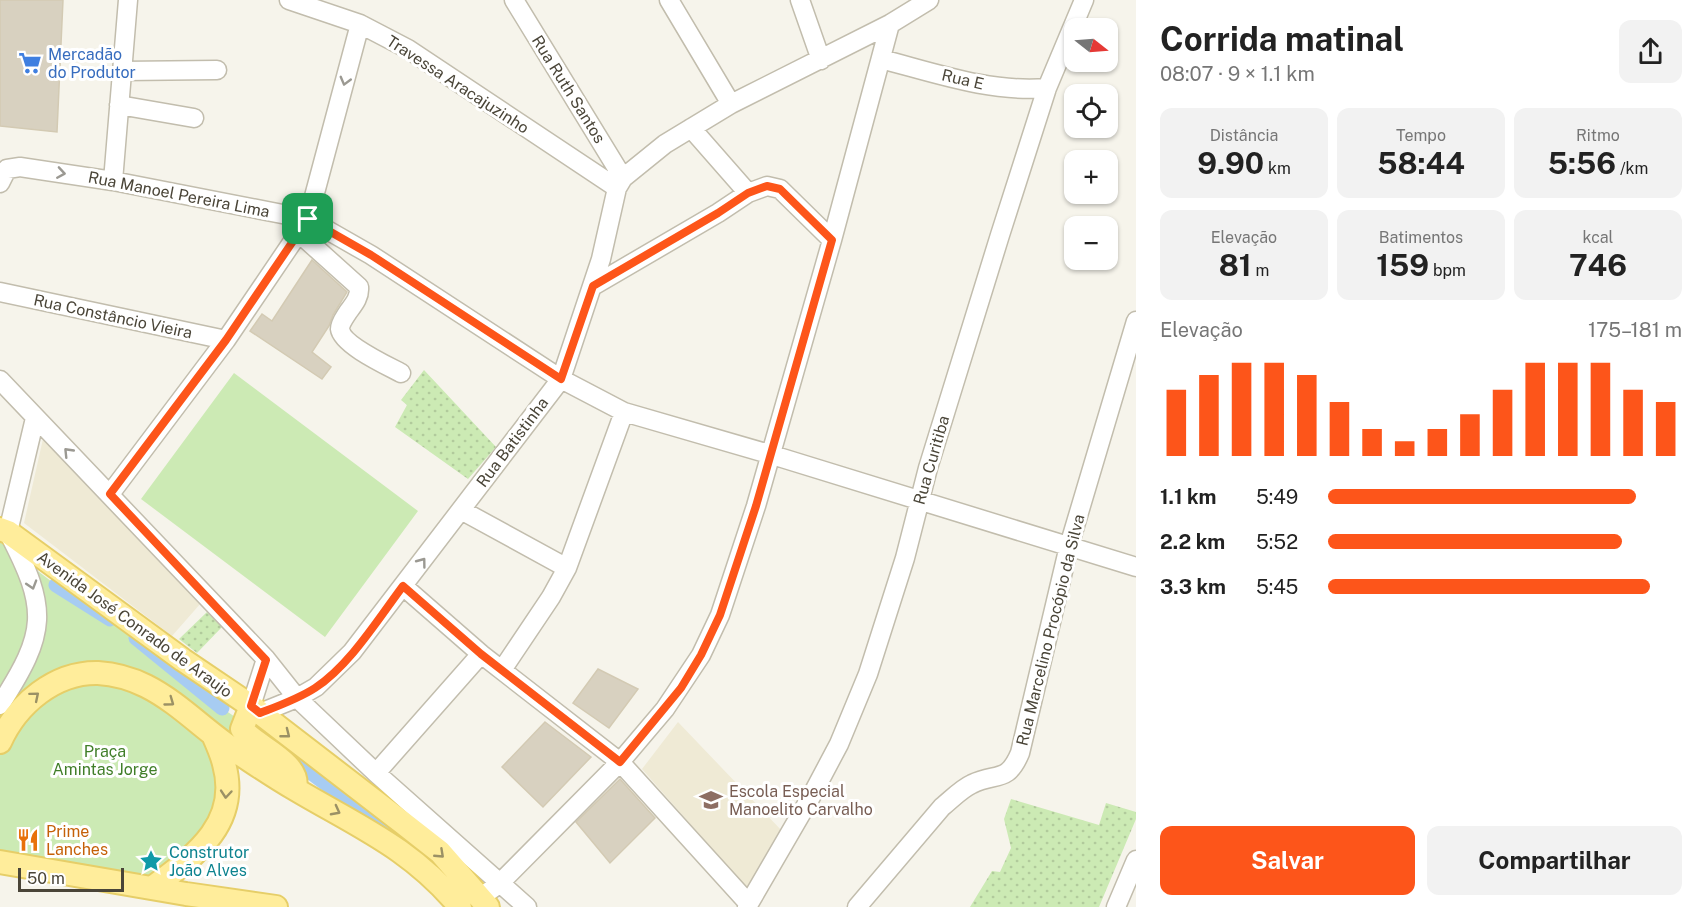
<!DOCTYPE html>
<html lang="pt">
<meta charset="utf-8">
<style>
:root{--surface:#fff;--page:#f2f2f2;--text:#222;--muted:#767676;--accent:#fd551a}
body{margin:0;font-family:"Public Sans",sans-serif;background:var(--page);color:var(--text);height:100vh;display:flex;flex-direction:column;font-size:22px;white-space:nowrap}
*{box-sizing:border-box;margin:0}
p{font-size:20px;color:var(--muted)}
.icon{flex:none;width:33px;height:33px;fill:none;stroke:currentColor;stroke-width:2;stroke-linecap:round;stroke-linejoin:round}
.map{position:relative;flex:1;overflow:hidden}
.sheet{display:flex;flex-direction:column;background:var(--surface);width:570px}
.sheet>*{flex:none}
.needle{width:39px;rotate:107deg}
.tools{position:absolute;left:1064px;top:18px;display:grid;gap:12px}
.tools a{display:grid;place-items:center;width:54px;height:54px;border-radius:12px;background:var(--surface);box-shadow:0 2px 4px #0004;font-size:30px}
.scale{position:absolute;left:18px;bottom:15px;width:106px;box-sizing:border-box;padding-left:6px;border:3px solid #4a4538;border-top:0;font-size:16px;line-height:21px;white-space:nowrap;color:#4a4538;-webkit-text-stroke:4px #fff;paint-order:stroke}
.pin{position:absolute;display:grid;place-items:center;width:51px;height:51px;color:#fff;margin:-26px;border-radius:12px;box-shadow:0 3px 9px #0006}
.round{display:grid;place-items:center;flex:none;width:63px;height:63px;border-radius:12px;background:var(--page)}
.overview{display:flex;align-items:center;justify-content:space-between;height:102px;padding:0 24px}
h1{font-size:33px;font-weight:700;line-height:45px}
.metrics{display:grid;grid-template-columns:repeat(3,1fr);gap:9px;height:102px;padding:6px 24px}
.metrics div{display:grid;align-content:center;border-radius:12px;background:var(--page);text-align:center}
.metrics b{font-size:30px;font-weight:700}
.metrics small{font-size:16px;font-weight:400}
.metrics p{font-size:16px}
.chart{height:168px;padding:12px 24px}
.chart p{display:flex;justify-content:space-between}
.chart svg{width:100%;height:108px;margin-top:6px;stroke:var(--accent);stroke-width:6}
.action{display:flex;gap:12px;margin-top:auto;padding:12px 24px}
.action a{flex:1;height:69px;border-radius:12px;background:var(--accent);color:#fff;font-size:24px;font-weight:700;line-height:69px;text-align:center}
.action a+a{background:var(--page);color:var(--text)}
ul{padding:0 24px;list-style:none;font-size:20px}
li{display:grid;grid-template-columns:96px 72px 1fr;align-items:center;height:45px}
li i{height:15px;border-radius:8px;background:var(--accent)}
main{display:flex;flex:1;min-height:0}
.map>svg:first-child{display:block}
.education{fill:#efead5}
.grass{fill:url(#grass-dots)}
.park{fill:#cceab4}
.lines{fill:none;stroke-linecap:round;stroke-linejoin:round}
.canal{stroke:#a7ccf2;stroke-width:15}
.building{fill:#d8d1c0;stroke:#d3cab3;stroke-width:1.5}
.minor-casing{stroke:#c2bdad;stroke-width:21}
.major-casing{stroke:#e6ce68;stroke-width:26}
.minor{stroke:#fff;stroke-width:18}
.major{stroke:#ffed9b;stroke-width:22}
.oneway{stroke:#9b9992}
.oneway2{stroke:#9b9165}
.route-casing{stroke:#fff;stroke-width:12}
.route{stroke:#fd551a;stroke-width:8}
.labels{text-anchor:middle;stroke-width:6;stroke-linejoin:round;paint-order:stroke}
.shop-label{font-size:16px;fill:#366cbe;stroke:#fff;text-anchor:start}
.street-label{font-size:16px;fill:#4a4538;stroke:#fff}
.park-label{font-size:16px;fill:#407e29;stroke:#fff}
.education-label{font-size:16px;fill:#785e54;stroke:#fff;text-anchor:start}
.food-label{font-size:16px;fill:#c56008;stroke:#fff;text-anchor:start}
.culture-label{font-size:16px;fill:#0d838f;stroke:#fff;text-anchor:start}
</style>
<main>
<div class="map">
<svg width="1136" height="907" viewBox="0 0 1136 907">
<defs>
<pattern id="grass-dots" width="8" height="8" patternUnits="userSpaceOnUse" patternTransform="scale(1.5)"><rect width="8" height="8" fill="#cceab4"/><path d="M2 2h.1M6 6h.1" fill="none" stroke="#b1ca9c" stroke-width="1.8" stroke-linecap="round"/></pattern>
</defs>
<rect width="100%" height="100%" fill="#f6f4eb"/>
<path class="education" d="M43 439 201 603 172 636 24 523Z
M678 722 783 832 747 889 642 769Z"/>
<path class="grass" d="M424 370 496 447 468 479 395 427 407 405 401 400Z
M207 612 222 627 197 653 179 639Z
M1011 799 1099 825 1106 803 1136 812V819L1099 907H970L992 871 1000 872 1011 848 1004 819Z"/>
<path class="park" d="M234 373 418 511 325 637 141 499Z
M0 542 56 585 121 626 222 708 254 730 217 772 220 793 203 838 150 877 131 873 0 852Z"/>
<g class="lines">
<path class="canal" d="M56 585 110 619
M136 638 222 708
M285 753 402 841"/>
</g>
<path class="building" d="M0 0H63L57 132 0 126Z
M312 260 347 292 333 315 329 326 312 352 331 367 322 379 250 331 262 314 272 321Z
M598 669 638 689 609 728 573 703Z
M545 722 591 757 543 807 502 767Z
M620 779 655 818 610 863 576 822Z"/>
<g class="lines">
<g class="minor-casing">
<path id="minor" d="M289 0 360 24 408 49 617 188
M514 0 623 178
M669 0 731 104
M800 0 821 60
M881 59C935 73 991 93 1047 88
M122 71 217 70
M119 105 194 118
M691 128 748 193
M113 181 128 0
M0 183 7 169 20 167 113 181 308 219 371 255 561 379 624 412 769 454 1136 567
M300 234 359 287C360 297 354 304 348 312 345 317 340 323 340 329 342 345 388 366 401 373
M593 286 718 213 748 193 767 186 780 189 832 240
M0 292 226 340
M0 380 266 659 297 698 376 773 527 907
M110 494 226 340 308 219 360 24
M461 510 567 568
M403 586 481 654 620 762 749 904
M502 670 551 597 567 568 624 412
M0 705C47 632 49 610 8 532L35 418
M251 706 266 659
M260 713 297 698 316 687 352 652 561 379 601 259 617 188 623 178 665 144 731 104 890 24 929 0
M376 773 481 654
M481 897 499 884 620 762 665 709 701 655 720 615 756 506 832 240 890 24
M747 907 812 795 839 744 868 674 905 558 928 468 1000 235 1047 88 1084 0
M857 907 942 807C952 799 961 789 972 784 996 772 1007 784 1020 753L1069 546 1136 321
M1116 907 1136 860"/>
</g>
<g class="major-casing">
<path id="major" d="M0 529 8 532 183 660 251 706 403 823 440 852 488 907
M251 706 242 729C254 746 302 762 295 789
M0 742C17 704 55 672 98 673 114 674 132 679 146 686 178 702 204 730 234 750 254 763 274 777 295 789 359 827 411 848 460 907
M0 862 186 894 276 907
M152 888C193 857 241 824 224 764 222 755 218 746 214 737"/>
</g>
<use href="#minor" class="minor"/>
<use href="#major" class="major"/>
</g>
<defs><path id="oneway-chevron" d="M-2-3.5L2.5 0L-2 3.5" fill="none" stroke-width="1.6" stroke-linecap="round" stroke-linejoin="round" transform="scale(1.5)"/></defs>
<g class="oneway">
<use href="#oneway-chevron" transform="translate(345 81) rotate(105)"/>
<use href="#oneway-chevron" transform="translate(61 173) rotate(9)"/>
<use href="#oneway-chevron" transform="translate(68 452) rotate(-134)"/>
<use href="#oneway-chevron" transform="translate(422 562) rotate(-53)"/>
<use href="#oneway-chevron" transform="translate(32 585) rotate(73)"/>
</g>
<g class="oneway2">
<use href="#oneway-chevron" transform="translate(35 696) rotate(-40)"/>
<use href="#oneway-chevron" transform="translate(170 702) rotate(36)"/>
<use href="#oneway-chevron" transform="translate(286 734) rotate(38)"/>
<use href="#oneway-chevron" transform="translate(226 794) rotate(95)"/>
<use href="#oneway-chevron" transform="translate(336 811) rotate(28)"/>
<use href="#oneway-chevron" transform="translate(440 854) rotate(43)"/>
</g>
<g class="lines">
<g class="route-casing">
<path id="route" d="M767 186 780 189 832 240 756 506 720 615 701 655 681 688 620 762 481 654 403 586C378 619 350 665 315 688 298 699 278 706 260 713L251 706 266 660 110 494 226 340 308 219 371 255 561 379 593 286 718 213 748 193Z"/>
</g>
<use href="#route" class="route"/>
</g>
<defs>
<g id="supermarket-bare" transform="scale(1.8)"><path d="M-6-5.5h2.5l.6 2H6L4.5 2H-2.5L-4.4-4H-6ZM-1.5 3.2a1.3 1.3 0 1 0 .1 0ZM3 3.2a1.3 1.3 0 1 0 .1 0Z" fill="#3f7fe0" stroke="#fff" stroke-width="2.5" paint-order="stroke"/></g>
<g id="school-bare" transform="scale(1.8)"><path d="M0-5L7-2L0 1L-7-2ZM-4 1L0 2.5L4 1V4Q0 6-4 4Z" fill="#8d6e63" stroke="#fff" stroke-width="2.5" paint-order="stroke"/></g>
<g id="restaurant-bare" transform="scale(1.8)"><path d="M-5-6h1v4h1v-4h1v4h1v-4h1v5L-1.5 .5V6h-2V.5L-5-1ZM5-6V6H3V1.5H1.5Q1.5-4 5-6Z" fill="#e8710a" stroke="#fff" stroke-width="2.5" paint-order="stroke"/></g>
<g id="sight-bare" transform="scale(1.8)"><path d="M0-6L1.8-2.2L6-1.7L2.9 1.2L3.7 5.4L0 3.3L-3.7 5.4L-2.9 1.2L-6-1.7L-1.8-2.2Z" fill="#0f9aa8" stroke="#fff" stroke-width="2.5" paint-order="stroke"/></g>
</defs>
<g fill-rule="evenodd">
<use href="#supermarket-bare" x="30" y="63"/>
<use href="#school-bare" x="711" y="800"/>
<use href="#restaurant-bare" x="28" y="840"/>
<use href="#sight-bare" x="151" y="861"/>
</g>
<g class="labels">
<g class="shop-label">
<text x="48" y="60">Mercadão<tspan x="48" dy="18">do Produtor</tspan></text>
</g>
<g class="street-label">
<text transform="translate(963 79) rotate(13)" y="6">Rua E</text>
<text transform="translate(458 84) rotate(33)" y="6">Travessa Aracajuzinho</text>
<text transform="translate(569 89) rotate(58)" y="6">Rua Ruth Santos</text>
<text transform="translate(179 194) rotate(11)" y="6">Rua Manoel Pereira Lima</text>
<text transform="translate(113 316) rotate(12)" y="6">Rua Constâncio Vieira</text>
<text transform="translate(512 442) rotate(-53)" y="6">Rua Batistinha</text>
<text transform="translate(931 460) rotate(-74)" y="6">Rua Curitiba</text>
<text transform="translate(135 624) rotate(36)" y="6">Avenida José Conrado de Araujo</text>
<text transform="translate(1050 630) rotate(-76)" y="6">Rua Marcelino Procópio da Silva</text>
</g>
<g class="park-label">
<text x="105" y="757">Praça<tspan x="105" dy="18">Amintas Jorge</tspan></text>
</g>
<g class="education-label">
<text x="729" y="797">Escola Especial<tspan x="729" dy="18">Manoelito Carvalho</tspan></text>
</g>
<g class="food-label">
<text x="46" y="837">Prime<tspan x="46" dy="18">Lanches</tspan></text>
</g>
<g class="culture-label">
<text x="169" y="858">Construtor<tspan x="169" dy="18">João Alves</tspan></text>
</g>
</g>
</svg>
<div class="tools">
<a><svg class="needle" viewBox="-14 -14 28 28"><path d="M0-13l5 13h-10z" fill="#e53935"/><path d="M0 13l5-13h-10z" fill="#767676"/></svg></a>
<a><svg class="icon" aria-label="locate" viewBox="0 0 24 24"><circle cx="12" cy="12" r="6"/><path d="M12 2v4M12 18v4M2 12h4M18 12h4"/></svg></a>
<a>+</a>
<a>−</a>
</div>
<div class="scale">50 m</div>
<div class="pin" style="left:308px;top:219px;background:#1e9e55"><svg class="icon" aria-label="arrive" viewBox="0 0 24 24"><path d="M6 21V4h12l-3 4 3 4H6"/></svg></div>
</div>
<section class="sheet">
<div class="overview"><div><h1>Corrida matinal</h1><p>08:07 · 9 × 1.1 km</p></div><a class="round"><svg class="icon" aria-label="share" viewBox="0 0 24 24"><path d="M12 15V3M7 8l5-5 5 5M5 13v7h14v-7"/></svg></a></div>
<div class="metrics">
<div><p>Distância</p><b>9.90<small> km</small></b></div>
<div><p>Tempo</p><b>58:44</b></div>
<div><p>Ritmo</p><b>5:56<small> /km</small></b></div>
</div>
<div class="metrics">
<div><p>Elevação</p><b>81<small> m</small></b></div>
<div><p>Batimentos</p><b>159<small> bpm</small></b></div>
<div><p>kcal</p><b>746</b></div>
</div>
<div class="chart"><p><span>Elevação</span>175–181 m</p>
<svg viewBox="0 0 160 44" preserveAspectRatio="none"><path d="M5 44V17M15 44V11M25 44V6M35 44V6M45 44V11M55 44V22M65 44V33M75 44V38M85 44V33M95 44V27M105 44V17M115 44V6M125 44V6M135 44V6M145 44V17M155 44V22"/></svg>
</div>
<ul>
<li><b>1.1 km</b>5:49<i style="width:87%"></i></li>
<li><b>2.2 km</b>5:52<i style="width:83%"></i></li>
<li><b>3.3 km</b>5:45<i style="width:91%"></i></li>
</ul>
<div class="action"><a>Salvar</a><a>Compartilhar</a></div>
</section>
</main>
